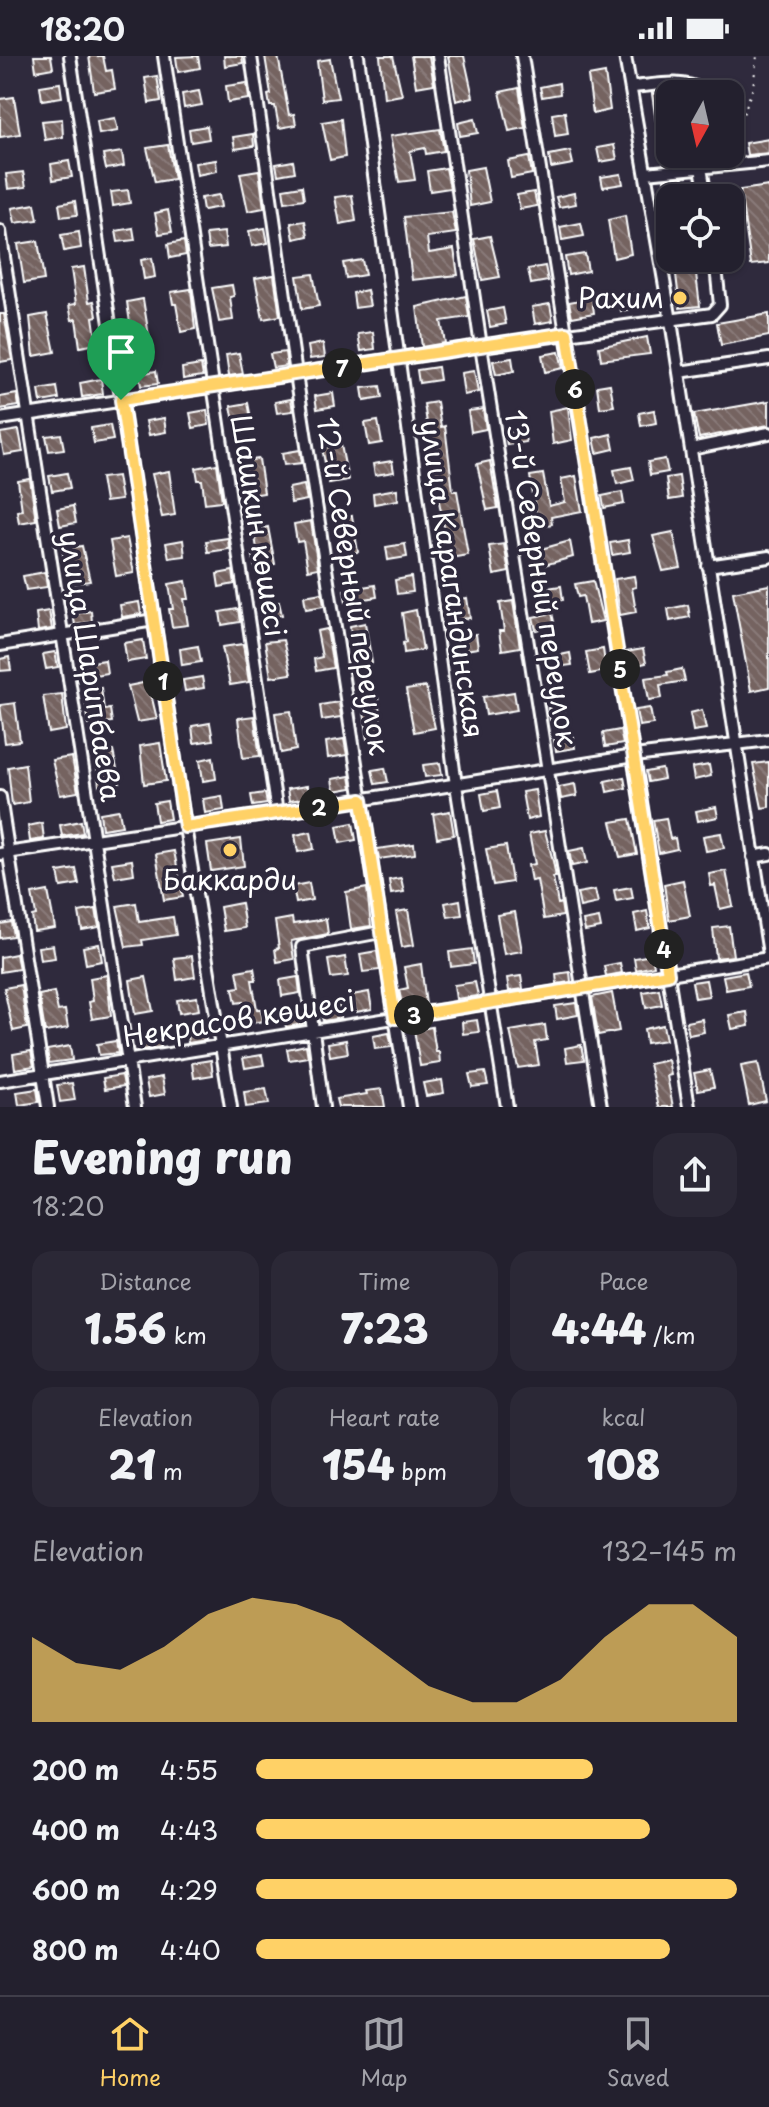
<!DOCTYPE html>
<meta charset="utf-8">
<style>
:root{--surface:#23202e;--page:#2b2836;--text:#f1f3f6;--muted:#a3a3aa;--line:#403e4a;--accent:#ffd166}
body{margin:0;font-family:"Playpen Sans",sans-serif;background:var(--page);color:var(--text);height:100vh;display:flex;flex-direction:column;font-size:30px;white-space:nowrap}
*{box-sizing:border-box;margin:0}
p{font-size:26px;color:var(--muted)}
.icon{flex:none;width:44px;height:44px;fill:none;stroke:currentColor;stroke-width:2;stroke-linecap:round;stroke-linejoin:round}
.map{position:relative;height:1051px;overflow:hidden}
.sheet{display:flex;flex-direction:column;background:var(--surface);flex:1}
.sheet>*{flex:none}
.needle{width:52px;rotate:188deg}
.fabs{position:absolute;left:656px;top:24px;display:grid;gap:16px}
.fabs a{display:grid;place-items:center;width:88px;height:88px;border-radius:16px;background:var(--surface);box-shadow:0 2px 6px #0004,0 0 0 2px var(--line);font-size:40px}
.pin{position:absolute;display:grid;place-items:center;width:68px;height:68px;color:#fff;margin:-82px -34px;border-radius:50% 50% 50% 0;rotate:-45deg;box-shadow:0 0 8px #0007}
.pin .icon{rotate:45deg}
.km{position:absolute;width:40px;height:40px;margin:-20px;border-radius:50%;background:#222;color:#fff;font-size:22px;line-height:40px;text-align:center}
.round{display:grid;place-items:center;flex:none;width:84px;height:84px;border-radius:24px;background:var(--page)}
.head{display:flex;align-items:center;justify-content:space-between;height:136px;padding:0 32px}
h1{font-size:44px;font-weight:800;line-height:60px}
.figures{display:grid;grid-template-columns:repeat(3,1fr);gap:12px;height:136px;padding:8px 32px}
.figures div{display:grid;align-content:center;border-radius:20px;background:var(--page);text-align:center}
.figures b{font-size:40px;font-weight:800}
.figures small{font-size:22px;font-weight:400}
.figures p{font-size:22px}
.chart{height:224px;padding:16px 32px}
.chart p{display:flex;justify-content:space-between}
.chart svg{width:100%;height:144px;margin-top:8px;fill:var(--accent);opacity:.7}
ul{padding:0 32px;list-style:none;font-size:26px}
li{display:grid;grid-template-columns:128px 96px 1fr;align-items:center;height:60px}
li i{height:20px;border-radius:10px;background:var(--accent)}
.status{display:flex;justify-content:space-between;align-items:center;height:56px;padding:0 40px;background:var(--surface);direction:ltr}
.status svg{height:22px;fill:currentColor}
.dock{display:flex;justify-content:space-around;align-items:center;height:112px;border-top:2px solid var(--line);background:var(--surface);font-size:22px;color:var(--muted)}
.dock a{display:grid;justify-items:center;gap:4px}
.dock .on{color:var(--accent)}
.map>svg:first-child{display:block}
.building{fill:url(#building-back-hatch);stroke:#fff;stroke-width:2}
.lines{fill:none;stroke-linecap:round;stroke-linejoin:round}
.minor-casing{stroke:#fff;stroke-width:16}
.path{stroke:#fff;stroke-width:2;stroke-dasharray:2 6;stroke-linecap:butt}
.minor{stroke:#2f2a3d;stroke-width:10}
.route-casing{stroke:#fff;stroke-width:16}
.route{stroke:#ffd166;stroke-width:10}
.poi-dot{fill:#ffd166;stroke:#2f2a3d;stroke-width:3}
.labels{text-anchor:middle;stroke-width:7;stroke-linejoin:round;paint-order:stroke}
.poi-label{font-size:28px;fill:#fff;stroke:#2f2a3d;text-anchor:end}
.street-label{font-size:28px;fill:#fff;stroke:#2f2a3d}
</style>
<div class="status"><b>18:20</b><svg viewBox="0 0 49 12"><path d="M0 12V9h3v3zM5 12V6h3v6zM10 12V3h3v9zM15 12V0h3v12zM26 1h20v11H26zM47 4h2v5h-2z"/></svg></div>
<div class="map">
<svg width="769" height="1051" viewBox="0 0 769 1051">
<defs>
<pattern id="building-back-hatch" width="6" height="6" patternUnits="userSpaceOnUse" patternTransform="scale(2)"><rect width="6" height="6" fill="#746361"/><path d="M-1 5l2 2M0 0l6 6M5-1l2 2" fill="none" stroke="#897a79"/></pattern>
</defs>
<rect width="100%" height="100%" fill="#2f2a3d"/>
<filter id="ink" filterUnits="userSpaceOnUse"><feTurbulence type="fractalNoise" baseFrequency=".0125" numOctaves="2"/><feDisplacementMap in="SourceGraphic" scale="16" xChannelSelector="R" yChannelSelector="G"/><feConvolveMatrix kernelMatrix="1 2 1 2 8 2 1 2 1" color-interpolation-filters="sRGB"/></filter>
<g filter="url(#ink)">
<path class="building" d="M34 0H51L53 12 36 15Z
M89 0H103L106 15 112 14 115 33 94 36Z
M198 0 200 12 178 16 176 1Z
M224 0H242L243 7 225 10Z
M265 0H278L289 59 294 58 296 69 279 72 275 50H270L268 39 271 38Z
M380 0H393L402 39 384 42Z
M411 0H429L434 28 416 31Z
M448 0H464L473 41 456 45Z
M330 3 338 42 322 44 317 5Z
M605 17 610 54 593 58 588 20Z
M157 20 161 45 149 47 145 22Z
M60 27 62 41 42 44 40 30Z
M247 27 249 43 228 46 226 30Z
M559 27 560 38 542 41 540 31Z
M519 32 525 72 509 75 500 36Z
M199 35 202 49 184 52 182 38Z
M670 36V78L658 80 652 38Z
M14 41 20 78 0 81V43Z
M565 56 568 78 555 80 552 58Z
M115 62 118 75 99 78 97 65Z
M62 63 63 81 45 84 42 65Z
M341 63 345 101 330 104 322 66Z
M475 63 478 77 460 80 458 67Z
M207 70 209 83 191 86 189 73Z
M440 73 444 95 426 98 425 92 410 95 415 124 399 126 390 80Z
M253 78 254 90 235 93 233 81Z
M769 83V97L747 99 745 87Z
M168 89 174 123 155 126 147 92Z
M614 89 617 103 600 106 597 92Z
M570 95 573 108 551 112 549 99Z
M122 96 124 110 106 113 103 99Z
M529 101 532 118 511 122 508 105Z
M216 104 217 115 197 119 195 107Z
M69 105 72 121 53 124 51 108Z
M293 105 295 116 278 119 276 108Z
M483 111 490 146 470 150 466 114Z
M446 112 450 132 430 135 427 115Z
M259 114 264 152 248 155 240 117Z
M23 116 26 131 8 133 6 118Z
M621 118 623 128 603 131 601 121Z
M683 121 686 142H666L664 123Z
M302 130 304 143 285 146 283 133Z
M769 130V207L751 209 740 134Z
M128 134 130 147 113 150 111 136Z
M534 136 537 150 520 153 517 139Z
M574 137 576 148 559 151 556 141Z
M219 139 221 151 203 154 201 142Z
M352 139 356 165 340 168 335 141Z
M75 145 77 159 61 161 59 148Z
M35 148 38 164 15 167 12 152Z
M168 154 172 176 159 178 155 157Z
M452 156 456 177 427 181 429 197 454 193 458 219 412 224 404 161Z
M625 160 631 198 614 202 608 164Z
M305 165 308 180 294 183 291 167Z
M581 167 584 180 562 184 560 171Z
M133 172 135 184 118 186 116 175Z
M265 172 268 187 252 190 249 175Z
M79 176 81 192 64 195 61 179Z
M224 176 226 191 208 193 206 178Z
M490 180 500 221 482 224 474 183Z
M38 185 44 224 24 227 18 188Z
M184 185 186 199 170 202 168 188Z
M585 198 588 215 568 219 565 201Z
M152 202 155 221 144 223 141 204Z
M674 202H694L700 250 680 252Z
M362 204 365 219 346 222 343 207Z
M545 210 548 225 531 228 528 213Z
M84 211 89 246 94 245 97 260 93 261 97 288 80 291 76 263 72 264 69 249 76 248 71 213Z
M313 218 319 250 302 253 297 220Z
M274 219 280 260 263 263 255 222Z
M232 229 234 240 230 241 233 264 219 266 212 232Z
M191 233 195 273 181 276 176 248H173L171 236Z
M367 234 370 250 355 252 353 237Z
M638 236 641 251 621 255 618 240Z
M466 240 469 261 441 265 445 287 422 291 417 251Z
M592 242 594 257 572 261 569 246Z
M143 243 149 280 132 282 127 246Z
M550 248 553 265 535 268 532 251Z
M503 252 506 268 490 271 487 255Z
M0 258H4L12 304 0 306Z
M47 258 55 296 34 300 30 261Z
M769 258V280L721 289 717 267Z
M373 276 375 293 361 295 358 278Z
M647 281 650 298 601 304 599 291Z
M323 287 325 301 310 303 308 290Z
M285 296 287 310 273 312 270 298Z
M559 296 563 312 545 316 542 299Z
M239 297 243 318 229 320 226 299Z
M512 302 514 315 496 319 493 305Z
M201 309 203 320 183 323 182 312Z
M438 311 440 324 419 327 417 314Z
M156 315 158 328 141 330 139 318Z
M474 315 478 336 464 339 461 317Z
M101 323 103 338 82 341 80 327Z
M610 328 614 350 600 352 597 330Z
M380 330 382 342 364 345 362 332Z
M57 331 59 343 41 346 39 334Z
M333 337 335 350 317 353 315 340Z
M17 338 19 350 0 353V341Z
M291 343 293 355 277 357 275 346Z
M769 345V369L699 382 694 358Z
M437 346 441 371 445 370 453 435H457L468 499 450 502 425 373H428L424 348Z
M248 347 251 362 234 365 231 350Z
M568 351 572 384 553 388 549 355Z
M483 353 486 373 471 376 468 355Z
M207 354 209 369 193 372 190 357Z
M654 354 656 367 641 370 639 357Z
M164 362 166 376 149 379 146 365Z
M378 365 382 387 369 389 365 367Z
M110 369 113 384 94 387 91 372Z
M523 373 526 386 507 389 505 377Z
M19 374 23 396 4 399 0 377Z
M61 378 64 393 49 395 46 380Z
M611 378 614 393 597 397 594 382Z
M341 389 348 424 329 427 322 392Z
M300 394 302 407 284 409 282 397Z
M259 403 264 437 245 440 239 406Z
M665 403 668 416 650 419 648 406Z
M392 405 394 416 375 419 373 408Z
M490 405 498 452 487 454 477 408Z
M217 408 222 445 205 447 202 424H198L196 412Z
M631 411 634 424 617 428 614 414Z
M169 415 175 459 162 461 152 418Z
M67 417 70 432 52 435 49 420Z
M543 418 549 450 565 446 561 423 576 420 582 455 551 461 552 468 538 471 530 420Z
M117 420 121 444 105 446 101 422Z
M679 420 682 442 669 444 666 422Z
M30 423 36 464 19 467 17 455 22 454 18 425Z
M304 429 307 444 291 447 289 432Z
M397 433 398 444 374 448 373 437Z
M622 436 624 448 604 452 602 440Z
M73 450 76 467 60 470 57 453Z
M352 460 358 496 341 498 334 463Z
M311 465 318 512 308 514 303 485 297 486 294 468Z
M268 471 275 508 255 512 253 500 258 499 254 474Z
M673 476 681 512 663 515 653 480Z
M127 482 134 517 116 520 110 485Z
M228 482 229 493 208 496 206 485Z
M183 484 185 500 169 502 166 487Z
M628 484 630 496 612 499 610 487Z
M570 485 573 501 544 509 541 493Z
M405 488 407 501 388 504 386 491Z
M504 488 509 516 494 519 489 490Z
M82 490 90 525 70 528 62 493Z
M233 515 235 528 219 531 217 518Z
M45 516 47 531 26 534 23 520Z
M634 520 636 531 632 532 636 556 620 559 615 523Z
M411 521 413 536 397 538 395 524Z
M186 525 189 543H184L188 569 172 571 169 553H173L169 528Z
M593 525 603 565 588 568 583 540 578 541 575 528Z
M375 529 377 541 346 546 344 534Z
M769 529V631L751 635 733 536Z
M561 530 563 544 550 546 547 532Z
M322 537 324 550 306 553 304 540Z
M467 542 470 562 454 564 451 545Z
M513 545 520 591 502 594 499 575H504L500 547Z
M139 546 141 558 122 561 120 549Z
M279 546 282 559 262 563 260 549Z
M688 549 690 561 670 565 668 553Z
M238 553 240 566 222 569 220 556Z
M416 554 423 594 404 597 403 587 406 586 402 557Z
M49 555 52 573 38 575 36 557Z
M91 555 92 566 75 569 73 558Z
M552 557 555 570 536 574 533 561Z
M365 567 372 607 354 610 350 570Z
M327 573 333 612 316 615 314 603 322 601 317 575Z
M476 578 478 592 459 595 457 581Z
M143 584 146 603 127 606 124 587Z
M283 584 291 618 271 621 265 586Z
M243 588 249 626 230 629 222 591Z
M198 590 201 606 182 609 180 593Z
M603 593 606 615 590 618 586 596Z
M643 593 646 607 628 611 626 596Z
M55 596 58 611 46 613 43 598Z
M570 597 572 609 557 611 555 600Z
M9 601 11 614 0 615V603Z
M105 604 107 617 82 621 80 608Z
M682 613 685 625 660 629 662 642 649 644 645 622 668 619 667 616Z
M202 621 204 632 185 635 183 624Z
M148 626 157 663 137 666 128 630Z
M426 631 435 672 414 676 406 634Z
M101 632 104 654 110 653 112 666 89 669 84 635Z
M514 636 517 654 486 659 483 641Z
M62 638 66 674 49 677 43 640Z
M378 640 382 681 368 684 362 642Z
M339 646 341 661 322 664 320 649Z
M15 647 20 685 5 687 0 649Z
M562 649 564 661 550 664 548 652Z
M650 652 653 668 639 670 636 654Z
M702 654 706 673 693 675 690 657Z
M291 655 296 694 281 697 275 657Z
M254 660 260 700 243 702 238 662Z
M210 667 213 684 194 687 192 670Z
M620 674 623 688 605 691 603 677Z
M573 680 575 692 556 695 554 684Z
M344 683 347 699 328 702 326 686Z
M160 687 166 725 144 728 140 690Z
M113 695 120 727 99 730 96 697Z
M72 701 78 736 60 739 52 704Z
M213 701 216 723 203 725 200 704Z
M769 706V751L762 752 753 708Z
M440 707 442 719 425 721 423 709Z
M25 708 29 746 12 749 8 711Z
M709 709 711 720 694 724 692 712Z
M385 712 388 726 375 728 372 714Z
M662 713 664 723 648 726 646 716Z
M350 720 352 732 334 735 332 723Z
M624 721 626 732 607 736 605 725Z
M575 728 577 740 561 743 559 731Z
M307 730 309 742 289 745 287 733Z
M535 734 539 761 527 764 522 736Z
M497 735 500 752 484 755 481 738Z
M265 737 267 748 253 750 251 739Z
M222 740 224 754 205 757 203 743Z
M167 745 170 763 157 765 154 747Z
M716 751 718 761 698 765 696 755Z
M119 754 122 770 102 773 100 757Z
M450 755 454 779 437 782 433 758Z
M666 762 670 783 675 782 677 793 659 797 653 764Z
M630 763 637 798 620 801 611 766Z
M81 765 83 777 62 780 60 769Z
M42 767 44 783 30 785 28 770Z
M353 767 356 784 340 787 337 770Z
M545 775 553 805 556 821H553L558 848 561 847 563 860 544 863 537 824 531 825 528 809 535 808 529 778Z
M311 776 314 793 298 796 295 779Z
M721 777 724 792 706 795 703 780Z
M241 783 244 810 211 815 207 788Z
M414 788 415 798 379 803 377 793Z
M506 790 512 826 493 829 486 793Z
M584 792 587 807 572 810 569 795Z
M174 795 183 841 164 844 156 798Z
M132 804 134 818 115 821 112 807Z
M76 813 79 828 61 831 58 816Z
M726 815 733 850 720 853 715 829 711 830 709 818Z
M401 822 404 836 391 838 389 824Z
M683 824 690 860 669 864 664 828Z
M309 827 312 844 296 847 293 830Z
M631 831 633 842 616 845 614 834Z
M367 832 371 870 351 873 346 836Z
M595 834 598 847 580 851 577 837Z
M48 835 55 872 34 875 32 860 36 859 32 838Z
M460 844 462 859 448 861 445 847Z
M136 847 139 866 173 861 176 879 142 884 143 889 126 891 117 850Z
M241 847 245 872 224 875 220 851Z
M96 853 99 871 82 874 79 856Z
M408 854 414 889 402 891 396 856Z
M647 855 650 872 637 875 634 858Z
M515 856 522 895 504 898 497 859Z
M292 862 293 868 326 863 328 878 291 885 294 903 277 906 275 893 279 892 275 865Z
M599 862 601 872 585 875 583 865Z
M11 866 13 880 0 882V868Z
M729 870 733 900 716 902 713 872Z
M99 888 102 905 86 908 83 891Z
M53 889 55 902 40 904 38 891Z
M472 893 474 908 451 911 449 896Z
M377 895 380 914 363 916 360 898Z
M16 898 19 913 0 916V901Z
M652 899 654 910 636 914 634 902Z
M192 900 195 921 177 924 174 902Z
M345 901 348 920 331 922 328 904Z
M620 907 622 917 606 920 604 910Z
M421 908 426 949 403 953 399 934 408 932 404 911Z
M254 912 256 924H252L257 953H261L263 965 247 968 243 946 236 947 233 932 240 931 237 915Z
M570 916 571 926 557 928 556 918Z
M746 916 749 930 726 934 723 920Z
M107 919 111 960 92 963 89 946 93 945 90 922Z
M521 920 523 933 509 935 507 922Z
M146 921 153 955 135 958 130 924Z
M298 921 300 937 282 940 280 924Z
M706 924 709 940 695 942 692 926Z
M475 926 478 940 456 943 454 929Z
M21 929 27 972 13 975 4 932Z
M659 933 662 949 646 952 643 936Z
M54 936 58 955 65 954 68 972 45 976 39 939Z
M369 936 372 953 356 956 352 939Z
M612 937 619 975 598 979 592 941Z
M197 941 199 954 179 957 177 944Z
M576 947 578 959 557 963 555 950Z
M339 948 341 962 323 965 320 951Z
M747 956 749 970 732 973 729 959Z
M301 957 303 968 286 971 284 959Z
M702 963 704 976 689 979 686 966Z
M477 964 479 976 463 978 462 966Z
M203 968 206 984 188 987 186 971Z
M545 969 547 984 535 986 539 1009 518 1012 510 975Z
M663 969 666 984 646 987 644 973Z
M432 971 436 996H439L440 1007 420 1010 414 974Z
M158 976 161 991 140 994 138 979Z
M389 977 392 991 375 993 373 980Z
M346 984 348 997 330 1000 328 987Z
M116 985 118 997 99 999 97 988Z
M306 989 308 1001 289 1004 287 993Z
M581 989 584 1004 567 1006 565 992Z
M70 990 72 1004 49 1007 47 994Z
M31 995 34 1010 15 1013 13 998Z
M262 999 264 1009 245 1012 243 1002Z
M211 1004 213 1019 194 1022 192 1007Z
M668 1004 671 1019 667 1020 673 1051H659L649 1008Z
M758 1007 766 1045 749 1049 741 1010Z
M710 1014 714 1031 698 1034 694 1017Z
M485 1016 488 1029 472 1031 469 1018Z
M122 1019 124 1030 105 1033 103 1022Z
M162 1021 165 1038 149 1041 146 1024Z
M442 1024 444 1037 426 1040 423 1027Z
M72 1027 75 1044 60 1046 57 1029Z
M37 1033 39 1046 19 1049 17 1036Z
M266 1033 269 1048 246 1051 244 1036Z
M382 1033 385 1051H338L336 1043 367 1038 366 1035Z"/>
<g class="lines">
<g class="minor-casing">
<path id="minor" d="M70 0 185 771 231 1051
M164 0 277 757
M251 0 296 318 409 1051
M358 0 456 729 507 1051
M438 0 481 290 601 1051
M522 0 689 1051
M625 0 671 265 769 898
M631 31C652 30 682 22 701 34L702 38
M701 111 706 142
M646 117 769 105
M0 175 135 1051
M679 316 769 303
M0 363 481 290 712 258 720 249 715 202
M691 393 769 377
M708 510 769 501
M0 589 154 564
M0 741 48 1051
M0 798 277 757 634 700 769 684
M753 801 769 798
M0 1025 769 902
M323 1051 302 891 381 876"/>
</g>
<path class="path" d="M730 95 753 31 757 0"/>
<use href="#minor" class="minor"/>
</g>
</g>
<g class="lines" filter="url(#ink)">
<g class="route-casing">
<path id="route" d="M567 277 668 918 395 962 362 744 185 771 121 344Z"/>
</g>
<use href="#route" class="route"/>
</g>
<g class="poi-dot">
<circle cx="680" cy="242" r="8"/>
<circle cx="230" cy="794" r="8"/>
</g>
<g class="labels">
<g class="poi-label">
<text x="664" y="252">Рахим</text>
<text x="230" y="834" text-anchor="middle">Баккарди</text>
</g>
<g class="street-label">
<text transform="translate(258 470) rotate(81)" y="10">Шашкин көшесі</text>
<text transform="translate(541 522) rotate(81)" y="10">13-й Северный переулок</text>
<text transform="translate(452 523) rotate(82)" y="10">улица Карагандинская</text>
<text transform="translate(353 530) rotate(81)" y="10">12-й Северный переулок</text>
<text transform="translate(90 610) rotate(81)" y="10">улица Шарипбаева</text>
<text transform="translate(239 963) rotate(-9)" y="10">Некрасов көшесі</text>
</g>
</g>
</svg>
<div class="fabs">
<a><svg class="needle" viewBox="-14 -14 28 28"><path d="M0-13l5 13h-10z" fill="#e53935"/><path d="M0 13l5-13h-10z" fill="#a3a3aa"/></svg></a>
<a><svg class="icon" aria-label="locate" viewBox="0 0 24 24"><circle cx="12" cy="12" r="6"/><path d="M12 2v4M12 18v4M2 12h4M18 12h4"/></svg></a>
</div>
<div class="pin" style="left:121px;top:344px;background:#1e9e55"><svg class="icon" aria-label="arrive" viewBox="0 0 24 24"><path d="M6 21V4h12l-3 4 3 4H6"/></svg></div>
<b class="km" style="left:163px;top:625px">1</b>
<b class="km" style="left:319px;top:751px">2</b>
<b class="km" style="left:414px;top:959px">3</b>
<b class="km" style="left:664px;top:893px">4</b>
<b class="km" style="left:620px;top:613px">5</b>
<b class="km" style="left:575px;top:333px">6</b>
<b class="km" style="left:342px;top:312px">7</b>
</div>
<section class="sheet">
<div class="head"><div><h1>Evening run</h1><p>18:20</p></div><a class="round"><svg class="icon" aria-label="share" viewBox="0 0 24 24"><path d="M12 15V3M7 8l5-5 5 5M5 13v7h14v-7"/></svg></a></div>
<div class="figures">
<div><p>Distance</p><b>1.56<small> km</small></b></div>
<div><p>Time</p><b>7:23</b></div>
<div><p>Pace</p><b>4:44<small> /km</small></b></div>
</div>
<div class="figures">
<div><p>Elevation</p><b>21<small> m</small></b></div>
<div><p>Heart rate</p><b>154<small> bpm</small></b></div>
<div><p>kcal</p><b>108</b></div>
</div>
<div class="chart"><p><span>Elevation</span>132–145 m</p>
<svg viewBox="0 0 160 44" preserveAspectRatio="none"><path d="M0 44V18L10 26L20 28L30 21L40 11L50 6L60 8L70 13L80 23L90 33L100 38L110 38L120 31L130 18L140 8L150 8L160 18V44z"/></svg>
</div>
<ul>
<li><b>200 m</b>4:55<i style="width:70%"></i></li>
<li><b>400 m</b>4:43<i style="width:82%"></i></li>
<li><b>600 m</b>4:29<i style="width:100%"></i></li>
<li><b>800 m</b>4:40<i style="width:86%"></i></li>
</ul>
</section>
<nav class="dock">
<a class="on"><svg class="icon" aria-label="home" viewBox="0 0 24 24"><path d="M3 11l9-7 9 7M6 9v11h12V9"/></svg>Home</a>
<a><svg class="icon" aria-label="map" viewBox="0 0 24 24"><path d="M3 6l6-2 6 2 6-2v14l-6 2-6-2-6 2zM9 4v14M15 6v14"/></svg>Map</a>
<a><svg class="icon" aria-label="saved" viewBox="0 0 24 24"><path d="M7 4h10v16l-5-4-5 4z"/></svg>Saved</a>
</nav>
